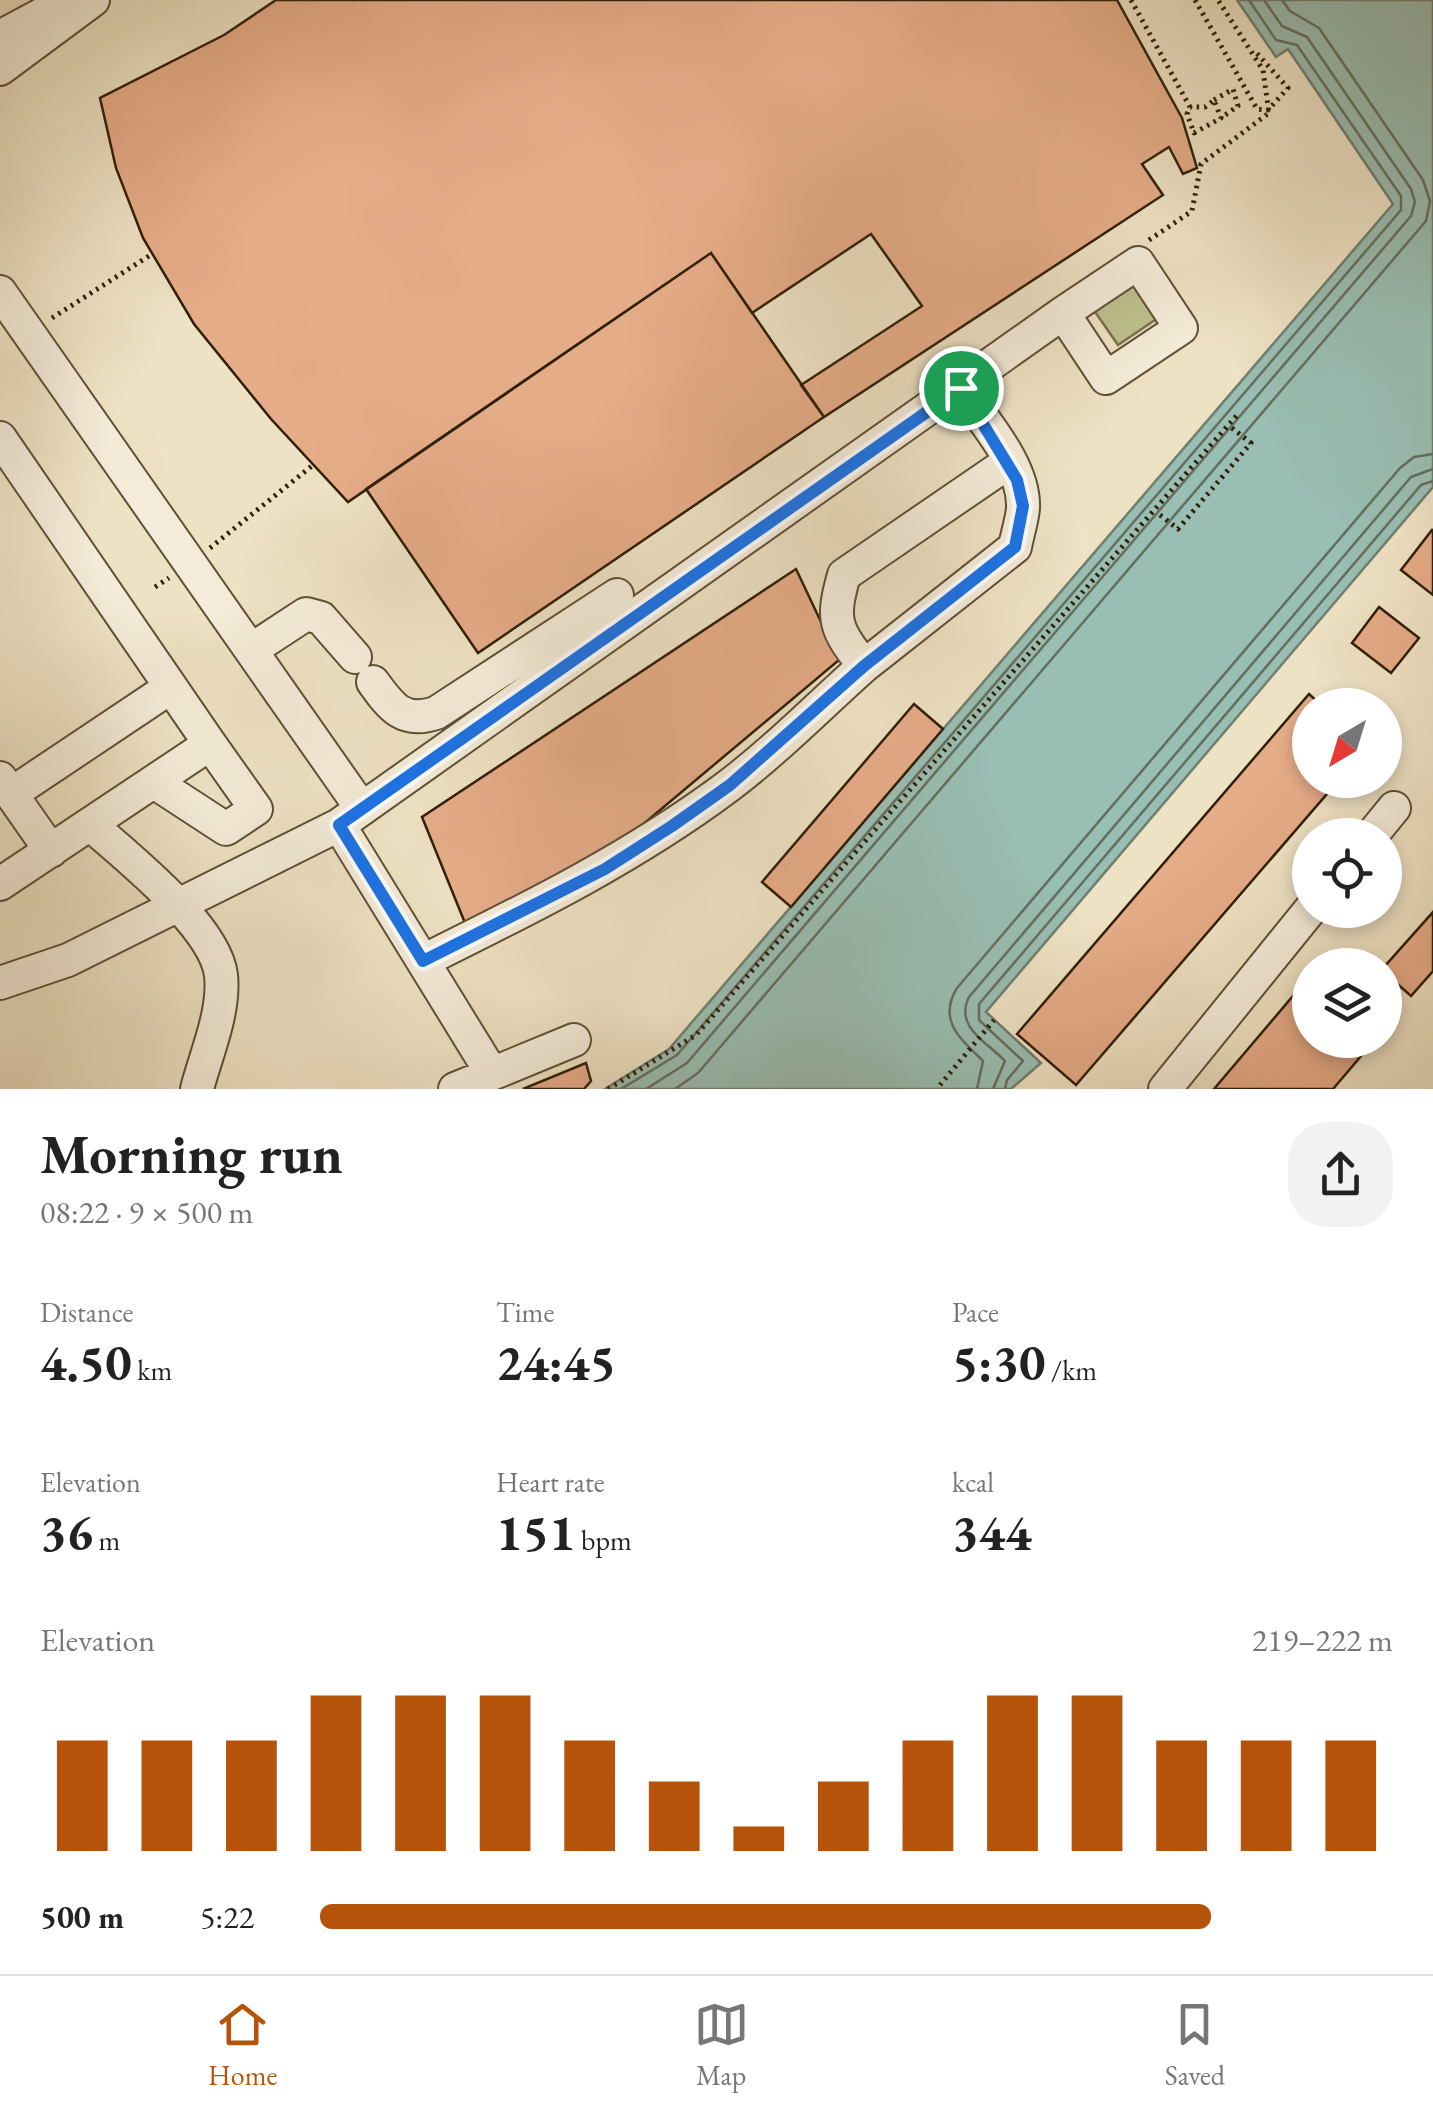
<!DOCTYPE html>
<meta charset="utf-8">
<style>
:root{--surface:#fff;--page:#f2f2f2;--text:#222;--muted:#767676;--line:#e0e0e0;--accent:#b45309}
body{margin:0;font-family:"EB Garamond",serif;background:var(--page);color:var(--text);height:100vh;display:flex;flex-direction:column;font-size:38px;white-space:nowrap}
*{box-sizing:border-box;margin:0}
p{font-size:32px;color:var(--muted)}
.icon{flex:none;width:55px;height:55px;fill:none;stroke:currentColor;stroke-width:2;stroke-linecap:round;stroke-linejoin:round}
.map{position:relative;height:1089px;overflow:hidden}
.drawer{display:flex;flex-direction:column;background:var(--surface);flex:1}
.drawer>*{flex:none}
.needle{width:65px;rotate:218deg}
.fabs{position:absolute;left:1292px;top:688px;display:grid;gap:20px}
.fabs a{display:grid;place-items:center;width:110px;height:110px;border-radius:50%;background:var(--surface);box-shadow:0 5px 15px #0003;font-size:50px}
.pin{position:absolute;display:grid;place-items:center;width:85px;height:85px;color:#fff;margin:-42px;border:5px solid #fff;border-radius:50%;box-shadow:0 2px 10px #0007}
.round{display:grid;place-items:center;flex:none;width:105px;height:105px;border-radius:40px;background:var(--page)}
.head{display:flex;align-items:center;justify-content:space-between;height:170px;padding:0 40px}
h1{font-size:55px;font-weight:700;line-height:75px}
.figures{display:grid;grid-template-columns:repeat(3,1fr);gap:15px;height:170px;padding:10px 40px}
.figures div{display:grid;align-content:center}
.figures b{font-size:50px;font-weight:700}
.figures small{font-size:28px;font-weight:400}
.figures p{font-size:28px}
.chart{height:280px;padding:20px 40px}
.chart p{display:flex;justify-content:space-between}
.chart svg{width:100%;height:180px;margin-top:10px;stroke:var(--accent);stroke-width:6}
ul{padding:0 40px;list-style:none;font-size:32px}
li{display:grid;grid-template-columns:160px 120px 1fr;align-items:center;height:75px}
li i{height:25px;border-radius:12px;background:var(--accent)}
.menu{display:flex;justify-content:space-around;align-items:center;height:140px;border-top:2px solid var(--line);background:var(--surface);font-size:28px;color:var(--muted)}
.menu a{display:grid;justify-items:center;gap:5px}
.menu .current{color:var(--accent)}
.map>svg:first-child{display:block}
.green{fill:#bfc190;stroke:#78704c;stroke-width:2.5}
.water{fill:#99beb3;stroke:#6f7e6f;stroke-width:2.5}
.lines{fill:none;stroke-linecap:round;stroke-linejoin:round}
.shore{stroke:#646e5e;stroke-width:2.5}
.building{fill:#e5ac88;stroke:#301f08;stroke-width:2.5}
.minor-casing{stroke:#605037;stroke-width:36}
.path{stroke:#301f08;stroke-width:5;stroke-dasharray:2.5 5;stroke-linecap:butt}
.minor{stroke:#f4ecd9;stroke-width:32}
.route-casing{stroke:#fff;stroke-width:20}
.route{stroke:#1a73e8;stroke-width:12}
</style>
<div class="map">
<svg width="1433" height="1089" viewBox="0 0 1433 1089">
<rect width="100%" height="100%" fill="#eee2c4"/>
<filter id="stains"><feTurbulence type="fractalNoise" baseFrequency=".002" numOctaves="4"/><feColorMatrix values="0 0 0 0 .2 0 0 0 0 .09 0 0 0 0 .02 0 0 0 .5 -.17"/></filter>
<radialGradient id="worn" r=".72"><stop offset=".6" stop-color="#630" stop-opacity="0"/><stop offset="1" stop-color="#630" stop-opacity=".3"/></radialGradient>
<path class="green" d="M1130 277 1158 318 1118 345 1089 303Z"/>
<path class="water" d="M1237 0H1433V487L986 1012 1041 1063 1011 1089H605L669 1049 1393 204 1288 49 1276 57Z"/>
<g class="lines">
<path class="shore" d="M621 1089 677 1055 1401 210V196L1297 45 1276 40 1249 0
M646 1089 687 1063 1411 216 1415 202 1411 189 1307 37 1282 26 1264 0
M675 1089 698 1073 1426 221 1430 201 1423 180 1319 28 1290 11 1282 0
M977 1089 983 1061C961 1039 937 1021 957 988L1400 468 1414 457 1433 454
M993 1089 1005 1061C987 1042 954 1027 969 997L1411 477 1433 469
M1005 1089 1007 1080 1023 1061 979 1020V1004L1421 485 1433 481"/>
</g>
<path class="building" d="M276 0H1117L1182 118 1197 168 1183 174 1169 147 1142 164 1163 195 824 417 801 385 922 306 871 234 752 313 711 253 348 502 271 419 194 324 143 238 116 168 100 98 224 35Z
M711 253 824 417 478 653 366 489Z
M1432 530 1433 531V595L1401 570Z
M796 569 839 660 616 847 465 923 422 817Z
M1379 607 1419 638 1391 673 1352 643Z
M1309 694 1321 705H1310V780H1339L1076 1085 1017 1034Z
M914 704 943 729 791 907 762 882Z
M1433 912V971L1411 996 1385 973V966Z
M1298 990 1310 1001V1040H1356L1367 1049 1333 1089H1214Z
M586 1063 591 1081 584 1089H523Z"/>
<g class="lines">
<g class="minor-casing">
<path id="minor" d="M0 37 52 9
M0 69 93 0
M1138 263 1181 328 1106 378 1063 313Z
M0 292 362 809
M961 388C983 421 1025 466 1023 508 1022 521 1017 535 1015 547L864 666C835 628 831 621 844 575L1009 462
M0 438 210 744 0 884
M251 650 306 614 321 618 355 657
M373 682C391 707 403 724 436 713L617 595
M0 778 51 851
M154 782 226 829 256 809 210 744
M11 794 171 687
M91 825C127 857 215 926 221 975 225 1012 206 1054 197 1089
M339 825 491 1072
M1372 835 1394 808
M423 961C528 909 632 858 727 787 775 751 819 706 864 666
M0 983 68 960 339 825 1063 313
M455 1089 574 1040
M1165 1089 1310 910"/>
</g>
<path class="path" d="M1131 0 1190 107 1187 114 1194 133 1221 118 1214 100 1205 107H1190
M1195 0 1257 109 1268 110 1288 88 1254 50
M1214 100 1233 89 1238 106 1221 118
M1149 240 1192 211 1201 164 1269 113 1263 70 1218 0
M52 318 152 254
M1160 515 1178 529 1251 443 1228 425
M210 548 313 465
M155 587 169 578
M940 1085 994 1020
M608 1089 696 1035 1238 414"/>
<use href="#minor" class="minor"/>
</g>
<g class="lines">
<g class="route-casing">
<path id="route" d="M961 388 1017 480 1023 506 1015 547 864 666 730 785 672 826 605 869 423 961 339 825Z"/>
</g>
<use href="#route" class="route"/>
</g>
<rect width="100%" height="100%" filter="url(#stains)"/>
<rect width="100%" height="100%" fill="url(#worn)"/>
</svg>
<div class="fabs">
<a><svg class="needle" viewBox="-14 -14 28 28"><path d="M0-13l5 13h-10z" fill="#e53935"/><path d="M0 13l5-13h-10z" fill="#767676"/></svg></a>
<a><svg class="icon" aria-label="locate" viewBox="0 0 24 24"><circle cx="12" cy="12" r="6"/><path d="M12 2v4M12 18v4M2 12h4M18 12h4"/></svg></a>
<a><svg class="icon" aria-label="layers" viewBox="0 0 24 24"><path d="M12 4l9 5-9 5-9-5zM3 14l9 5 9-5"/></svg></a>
</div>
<div class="pin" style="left:961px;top:388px;background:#1e9e55"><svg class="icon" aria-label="arrive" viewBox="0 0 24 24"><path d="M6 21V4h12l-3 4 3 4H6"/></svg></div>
</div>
<section class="drawer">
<div class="head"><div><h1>Morning run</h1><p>08:22 · 9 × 500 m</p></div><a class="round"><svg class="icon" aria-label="share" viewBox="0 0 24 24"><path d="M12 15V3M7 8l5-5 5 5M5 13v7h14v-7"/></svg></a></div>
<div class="figures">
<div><p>Distance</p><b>4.50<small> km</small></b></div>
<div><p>Time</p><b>24:45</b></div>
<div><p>Pace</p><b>5:30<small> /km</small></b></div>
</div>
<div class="figures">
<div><p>Elevation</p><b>36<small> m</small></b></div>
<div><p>Heart rate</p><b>151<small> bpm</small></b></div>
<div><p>kcal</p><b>344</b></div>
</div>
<div class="chart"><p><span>Elevation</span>219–222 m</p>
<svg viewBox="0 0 160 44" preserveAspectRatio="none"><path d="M5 44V17M15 44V17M25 44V17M35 44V6M45 44V6M55 44V6M65 44V17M75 44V27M85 44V38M95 44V27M105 44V17M115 44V6M125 44V6M135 44V17M145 44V17M155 44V17"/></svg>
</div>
<ul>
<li><b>500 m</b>5:22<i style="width:83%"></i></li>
</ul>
</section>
<nav class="menu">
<a class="current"><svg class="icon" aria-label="home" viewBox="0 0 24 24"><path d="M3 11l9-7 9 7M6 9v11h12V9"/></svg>Home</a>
<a><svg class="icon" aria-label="map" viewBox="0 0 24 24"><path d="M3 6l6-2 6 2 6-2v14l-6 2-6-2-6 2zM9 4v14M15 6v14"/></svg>Map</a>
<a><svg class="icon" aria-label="saved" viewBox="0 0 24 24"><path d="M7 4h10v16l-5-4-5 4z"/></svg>Saved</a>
</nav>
